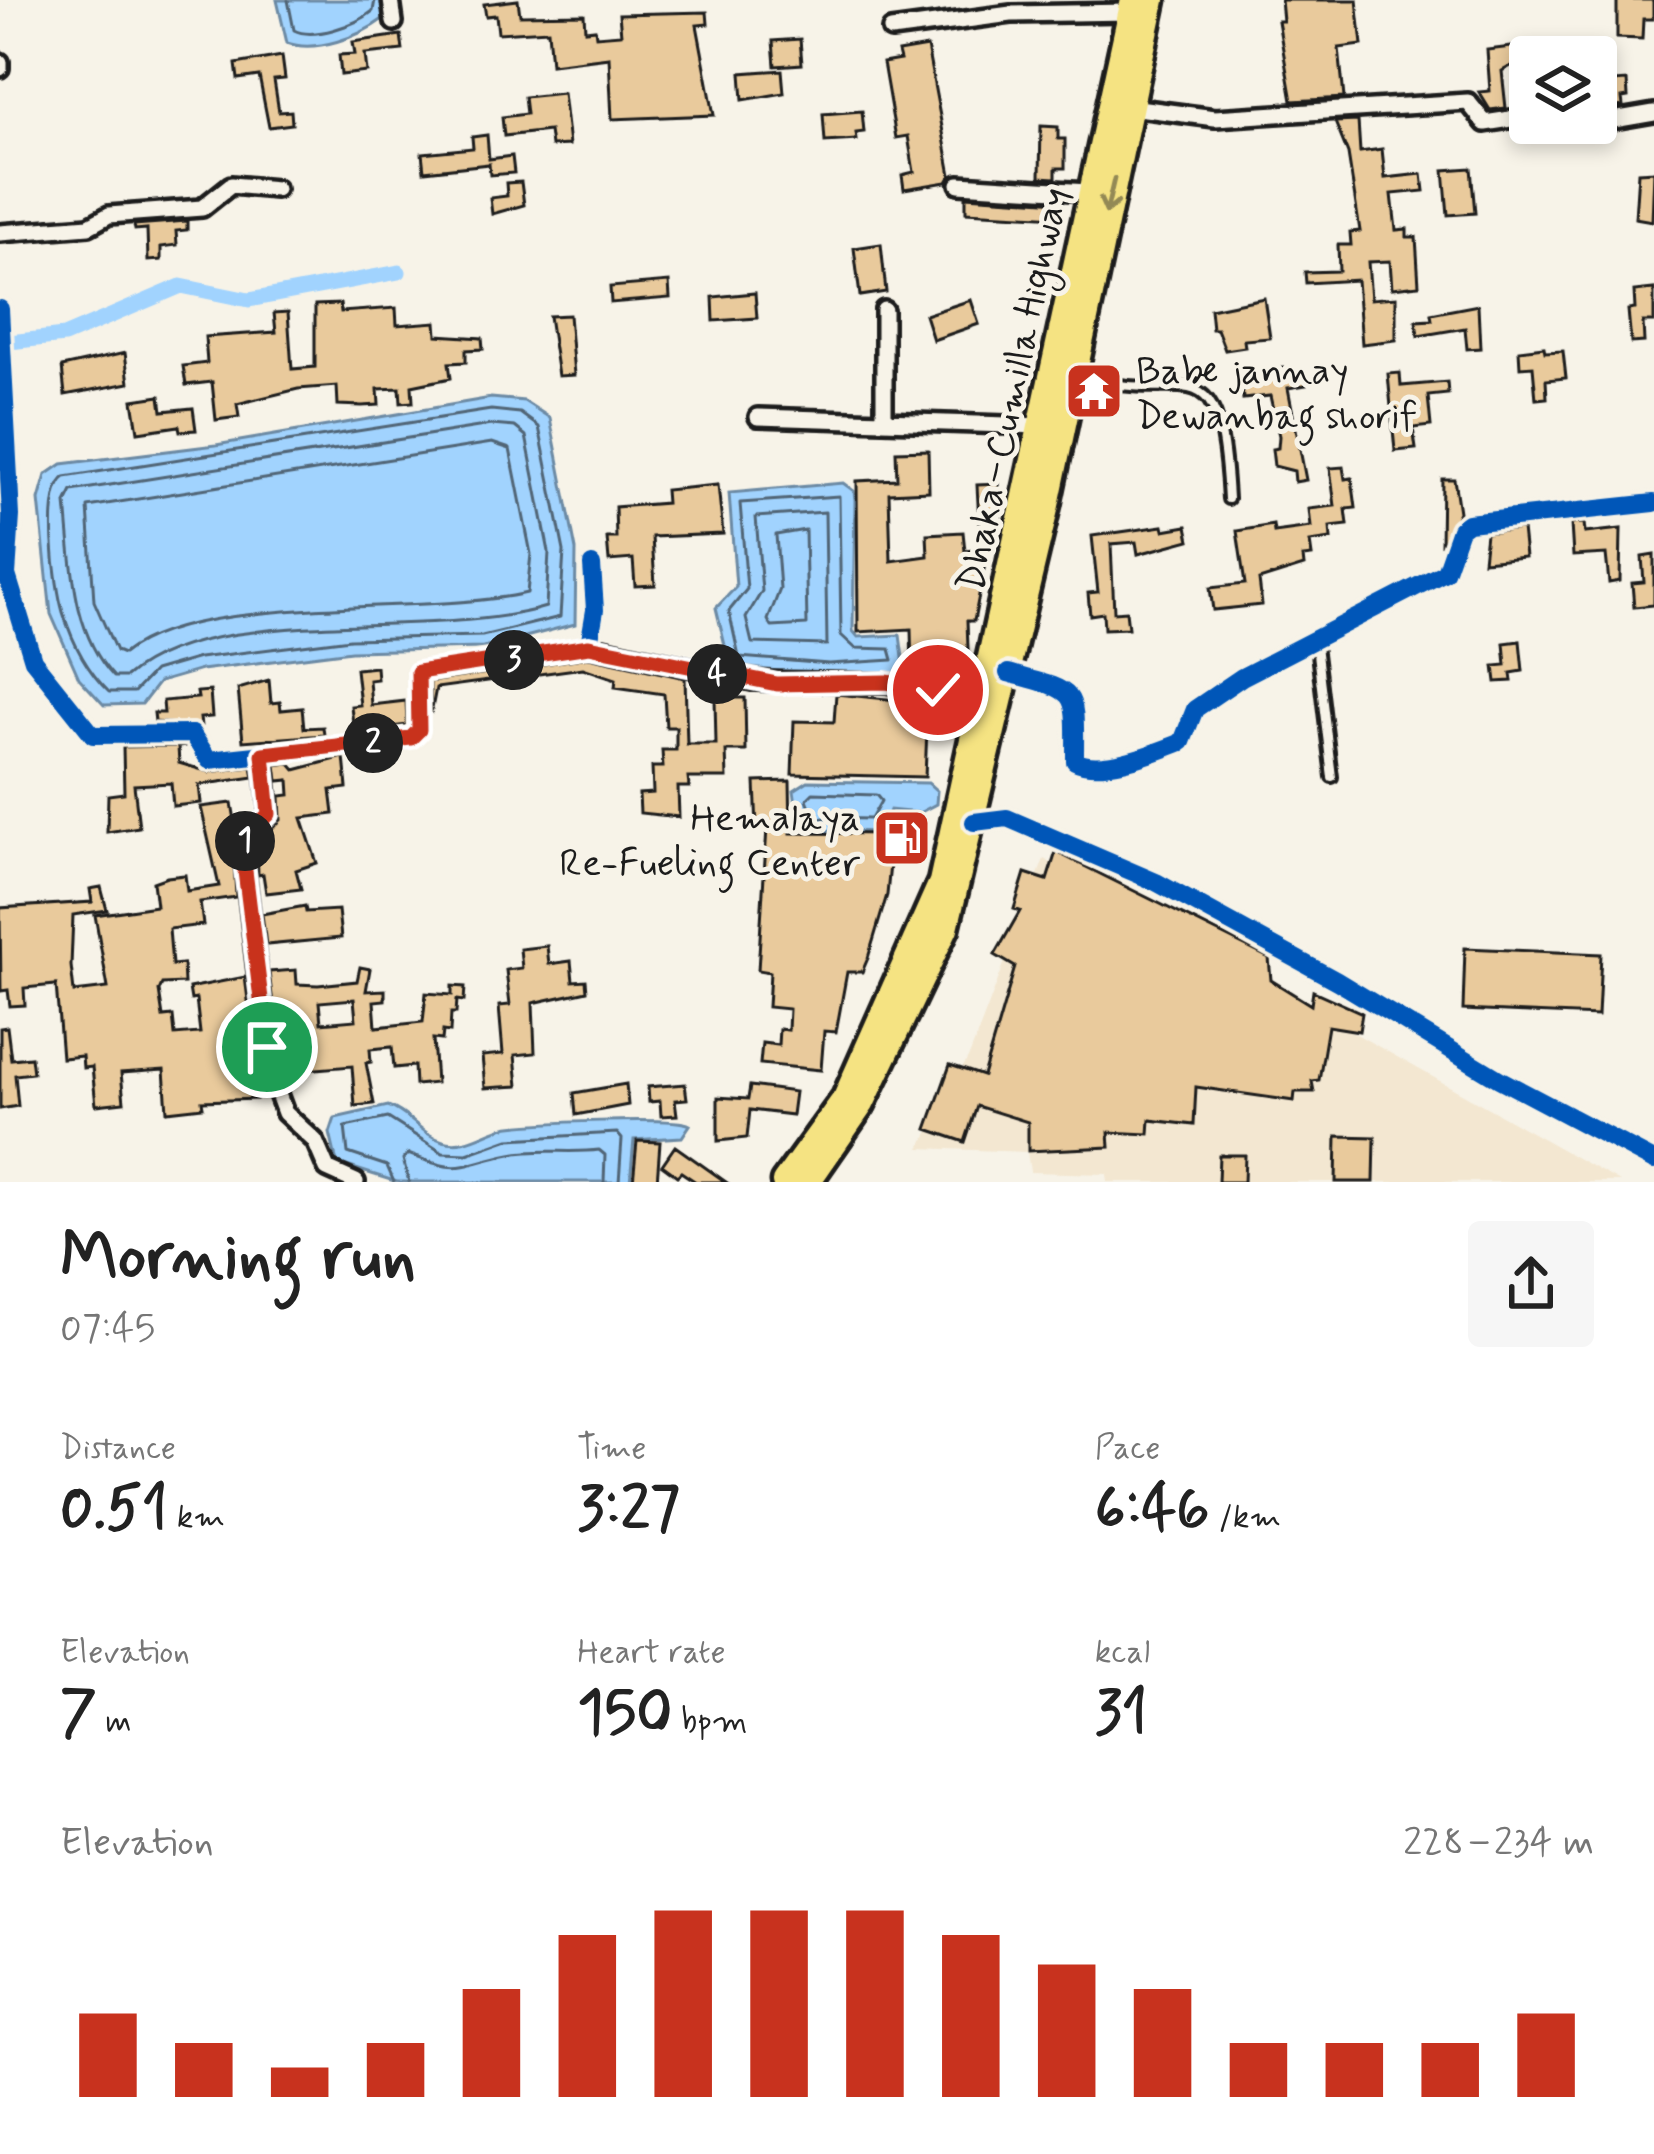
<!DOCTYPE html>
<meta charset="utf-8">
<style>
:root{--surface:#fff;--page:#f6f6f6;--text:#222;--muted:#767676;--accent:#c8321e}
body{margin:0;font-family:Mynerve,sans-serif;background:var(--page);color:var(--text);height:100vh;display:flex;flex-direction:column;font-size:45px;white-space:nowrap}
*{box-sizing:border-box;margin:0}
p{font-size:39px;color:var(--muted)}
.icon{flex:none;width:66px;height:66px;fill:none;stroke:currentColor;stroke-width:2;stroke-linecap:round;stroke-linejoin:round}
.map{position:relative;height:1182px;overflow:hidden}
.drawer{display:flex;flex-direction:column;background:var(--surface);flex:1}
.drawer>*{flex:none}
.controls{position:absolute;left:1509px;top:36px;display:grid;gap:24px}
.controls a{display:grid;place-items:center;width:108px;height:108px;border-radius:12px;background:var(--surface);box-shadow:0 6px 18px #0003;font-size:60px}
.pin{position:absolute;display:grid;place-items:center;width:102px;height:102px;color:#fff;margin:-51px;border:6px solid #fff;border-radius:50%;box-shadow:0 3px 12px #0007}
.km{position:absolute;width:60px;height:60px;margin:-30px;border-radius:50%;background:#222;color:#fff;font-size:33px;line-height:60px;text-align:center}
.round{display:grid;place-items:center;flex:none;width:126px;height:126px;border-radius:12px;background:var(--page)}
.head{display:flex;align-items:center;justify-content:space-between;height:204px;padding:0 60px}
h1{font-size:66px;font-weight:700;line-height:90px}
.figures{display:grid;grid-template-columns:repeat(3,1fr);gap:18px;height:204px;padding:12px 60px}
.figures div{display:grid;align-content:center}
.figures b{font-size:60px;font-weight:700}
.figures small{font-size:33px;font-weight:400}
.figures p{font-size:33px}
.chart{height:336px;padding:24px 60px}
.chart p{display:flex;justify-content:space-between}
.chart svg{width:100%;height:216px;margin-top:12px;stroke:var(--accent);stroke-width:6}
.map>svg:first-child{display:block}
.built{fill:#f3e7d1}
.water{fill:#a1d3fe;stroke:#6c8aa4;stroke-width:3}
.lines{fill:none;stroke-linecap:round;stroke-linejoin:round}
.shore{stroke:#516576;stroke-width:3}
.canal{stroke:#a1d3fe;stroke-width:15}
.building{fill:#e9ca9c;stroke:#1c1c1c;stroke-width:3;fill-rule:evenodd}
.service-casing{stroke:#1c1c1c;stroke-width:16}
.minor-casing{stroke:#1c1c1c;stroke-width:24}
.trunk-casing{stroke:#1c1c1c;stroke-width:33}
.service{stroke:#f7f3e8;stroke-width:8}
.minor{stroke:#f7f3e8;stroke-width:15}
.trunk{stroke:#f5e382;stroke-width:24}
.cycleway-casing{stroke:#f7f3e8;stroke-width:26}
.cycleway{stroke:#0057b8;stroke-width:18}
.oneway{stroke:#938954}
.route-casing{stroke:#fff;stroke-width:24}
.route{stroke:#c8321e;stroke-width:15}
.labels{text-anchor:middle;stroke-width:10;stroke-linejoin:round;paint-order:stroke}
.poi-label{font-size:39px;fill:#1c1c1c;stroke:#f7f3e8;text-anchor:start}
.street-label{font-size:39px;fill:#1c1c1c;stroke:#f7f3e8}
</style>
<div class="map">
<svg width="1654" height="1182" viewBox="0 0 1654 1182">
<rect width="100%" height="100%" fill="#f7f3e8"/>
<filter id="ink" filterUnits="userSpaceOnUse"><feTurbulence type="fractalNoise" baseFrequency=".00833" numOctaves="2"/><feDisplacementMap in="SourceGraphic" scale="24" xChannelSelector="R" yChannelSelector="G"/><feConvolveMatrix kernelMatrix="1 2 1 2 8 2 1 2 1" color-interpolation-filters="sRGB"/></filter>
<g filter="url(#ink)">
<path class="built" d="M1044 859 1620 1182H1108L1107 1174 1030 1172 1027 1152 920 1148 970 1054Z"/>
<path class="water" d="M277 0H387L383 19C359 37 316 53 287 43Z
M491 398 524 401 550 418 576 550 575 624 483 648 351 651 201 670 159 682 142 704 104 705 79 678 51 614 39 500 46 475 62 464 216 445Z
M843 483 854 491 855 500 853 631 858 637 900 635 905 673 828 676 730 666 716 608 736 587 729 493Z
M808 781 928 783 937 791 936 804 919 813 890 810 882 832 807 830 799 825 794 790Z
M388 1106C409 1113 421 1134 443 1141 465 1148 484 1132 505 1127 528 1123 675 1116 690 1125L682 1137 634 1140 630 1182H397L337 1163 330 1133 335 1118Z"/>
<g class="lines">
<path class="shore" d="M288 0 294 30C313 40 356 25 373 11L375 0
M491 410 520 413 539 427 564 551 560 617 482 636 350 639 199 658 154 671 134 692H109C87 671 72 641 63 612 55 585 43 492 65 477Z
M491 425 515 427 526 436 549 552 546 607C431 642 216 600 126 677H114C71 631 72 563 66 503L72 491Z
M492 443 510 449 531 554 527 593C428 616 199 592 123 654L116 651 94 601 88 507Z
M839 496 841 635 855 648 890 649 893 660 829 664 739 657 729 611 747 589 740 503Z
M825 512 827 645 752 643 746 618 762 591 756 517Z
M805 530 807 625 772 627 768 620 780 589 776 535Z
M813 793 876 795 881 801 871 819 814 818 807 799Z
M394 1182 387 1166 348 1153 345 1127 388 1118 443 1153 467 1154 509 1139 617 1133 622 1139 619 1182
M409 1182 403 1159 408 1154C465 1176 456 1165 511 1154 539 1148 570 1154 599 1150L605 1155 604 1182"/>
<path class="canal" d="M0 343 64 336 181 286 249 300 399 272"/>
</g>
<path class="building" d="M518 0 520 15 584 14 585 30 595 29 596 36 621 34 619 14 707 12 708 24 697 25 714 115 612 119 609 57 551 64 548 30 498 33 496 15 486 16 484 4Z
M1281 0H1357L1362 45 1339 48 1344 98 1292 101 1278 21H1283Z
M1617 0H1653V19H1643L1642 39 1617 38Z
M401 35 403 50 365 54 367 72 341 75 339 55 355 54 353 42Z
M800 39 802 64 775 66 773 41Z
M1520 46 1522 60 1502 71 1506 108 1490 110 1479 92 1490 91 1487 50Z
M927 47 951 175 947 182 904 189 902 175 914 172 908 136 896 138 883 63 900 60 898 52Z
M282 56 285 79 274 80 279 112 291 111 292 124 269 127 259 76 238 79 236 64Z
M1611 60 1613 82 1627 81 1628 97 1622 98 1623 106 1608 109V104L1596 105V61Z
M782 70 784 93 743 100 741 73Z
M563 93 569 145 551 146 549 131 504 136 502 117 526 114 524 97Z
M862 111 864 132 856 133 857 140 825 142 823 114Z
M1358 121 1360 152 1382 149 1385 178 1422 174 1424 191 1392 194 1396 230 1407 229V237H1416L1419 285 1392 288 1390 261 1368 262 1371 299 1396 297V340L1362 344 1357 280 1306 283 1305 272 1339 271 1338 245H1351L1350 232 1360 231 1348 154 1335 122Z
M1041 126 1058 127V139H1065V168H1056V178L1040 177Z
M487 135 489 159 512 156 514 173 490 175 489 164 424 171 422 153 473 148 472 137Z
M1471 168 1475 213 1448 215 1444 170Z
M1654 171 1652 221 1635 218 1638 172Z
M521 182 524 205 492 214 490 198 507 196 506 183Z
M966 196 1060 202 1059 217 966 212Z
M187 221V230L176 231 177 245 161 247V260L148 261 147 229 135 230 134 225Z
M881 244 886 292 860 296 854 248Z
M669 282 670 298 611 303 610 287Z
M1654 289V322H1643L1644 342 1631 343 1628 310 1635 309 1634 291Z
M755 293 757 318 714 321 713 297Z
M1264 298 1270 338 1244 340 1245 347 1225 350 1217 329H1212L1210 309Z
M971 300 979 324 933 340 925 315Z
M340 304 341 312 396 308 397 325 436 322 437 335 482 338 483 349 466 350V362L449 363 451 378 412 386 413 402 401 403 400 388 378 389 379 405 362 406 338 405 337 386 298 389 237 404 239 417 216 420 212 382 186 385 183 366 207 363 205 337 276 332 274 313 288 312 292 369 315 367V305Z
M1478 305 1480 348 1467 349 1465 328 1418 336 1416 321 1432 320 1431 314Z
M569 315 574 375 558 376 549 316Z
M1544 347 1545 352 1563 351 1566 378 1546 380 1547 398 1536 399 1533 366 1520 367 1519 350Z
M125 353 129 383 65 395 62 367Z
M1285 368V373L1304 371 1306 385 1288 388 1306 480 1295 482 1294 471 1274 466 1272 449 1278 448 1279 436 1270 396 1243 399 1242 387 1266 384 1264 370Z
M1400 373 1401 386 1447 382 1448 394 1428 396 1431 426 1413 428 1416 449 1395 451 1388 374Z
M160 396 162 411 193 408 196 430 180 431 179 426 138 432 133 400Z
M928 450 929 491 889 493 891 561 928 556 927 534 963 532 965 551 988 548 974 621H967L969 676 927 678V671H912L911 629 858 632 857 481 897 479 896 451Z
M1343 467 1345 479 1352 478 1356 508 1346 509 1348 525 1330 527 1331 539 1310 542 1312 556 1303 557 1304 566 1259 580 1262 605 1213 610 1210 588 1245 584 1237 531 1273 525 1274 532 1311 527 1309 509 1335 506 1330 468Z
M1442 479H1454L1459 512 1441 546Z
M999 484 1000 521 979 522 977 485Z
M718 485 723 534 652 537 655 585 635 586 633 559 609 561 607 538H616L615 507 666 503 665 490Z
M1584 523 1585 533 1621 529 1620 581 1609 583 1606 554 1573 556 1571 524Z
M1163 526 1164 530 1187 526 1190 540 1138 554 1136 542 1111 544 1114 612 1126 611 1128 628 1104 629 1103 613 1090 615 1088 593 1098 592 1092 536Z
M1522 529 1525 557 1483 561 1486 533Z
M1654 555V605L1634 607 1632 583 1644 582 1642 557Z
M1520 641 1523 671 1511 673 1512 681 1496 682 1494 666 1506 665 1504 643Z
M589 657 685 678 687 744H716L715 698H745L746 751H726L727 778H688L689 787H678L679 817 640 813 639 794 653 793 652 767H663L662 750H676V727H666L664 694 615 687 616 679 583 668 436 688 431 714 430 682Z
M376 667 377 679 369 680 371 705 406 701 407 725 354 732 351 706 360 705 356 669Z
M269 680 271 703 280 702 281 710 302 708 304 728 323 727 324 735 243 741 238 689Z
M210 691 212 717 200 718 201 726 155 722 154 713H164L163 701 198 698 197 692Z
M836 694 928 703 925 777 792 774 794 721 834 722Z
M186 746 178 747 179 763 209 772 252 767 254 777 199 785 201 803 173 806 171 783 134 785 139 827 107 832 108 795 124 793 123 747Z
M344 757 347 788 331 790 334 814 302 818 317 863 296 870 301 889 266 893 263 874 258 875 257 843 281 820 280 796 290 795 289 780 278 781 276 765 289 763 295 770Z
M790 781 791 833 887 834 891 814 915 818 913 829 922 830 919 848 901 845 899 856 891 854 887 895 868 958 862 972H847L836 1032 824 1031 821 1070 760 1064 762 1043 778 1045 779 1029 788 1030 789 1009 768 1007 770 972 758 970 767 828H757L755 782Z
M232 803 236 826 242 825 233 838 236 897 200 902 203 925 169 929 172 965 183 964 184 983 162 984 159 991 163 1017 173 1016 175 1035 200 1033 196 999 191 1000 189 988 245 977 254 1046 243 1047 246 1076 254 1075 256 1099 202 1101 203 1107 167 1111 164 1070 121 1073 124 1102 96 1105 92 1067 83 1068 82 1056 62 1058 56 985 24 988 25 1005 10 1006 8 990 1 991 0 908 92 902 90 889 101 887 107 910 73 915 71 966 74 992 108 988 95 915 156 906 153 882 167 877 185 875 187 891 219 886 201 807Z
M1056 852 1269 958 1271 980 1311 1005 1313 991 1362 1013 1359 1031 1328 1026 1319 1080 1312 1081 1314 1092H1295L1294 1101 1196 1087 1194 1125 1150 1120 1149 1134 1109 1132 1110 1147 1028 1151V1122L977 1106 965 1142 927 1129 950 1065 983 1076 1015 967 995 955 1020 911 1014 909 1025 873 1047 880Z
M305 906 306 912 338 910 341 938 266 945 262 914Z
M547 946 549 964 571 961 573 981 586 980 587 991 533 1003 535 1053 515 1055 518 1086 485 1088 482 1056 503 1054 499 1006 510 1005 506 970 522 968 520 949Z
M1465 948 1601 954 1598 1016 1463 1010Z
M360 967 370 969 366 991 385 990V1000L374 1001 376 1027 423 1022 426 993 452 995V986L465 987 464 1001 457 1000 456 1013H451L450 1032 443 1031 442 1040 433 1039 436 1083 415 1085 414 1066 394 1068 392 1047 370 1049 371 1062 366 1063 374 1104 355 1106 352 1066 292 1071 290 1053 283 1054 278 1044 269 972 296 970 297 984 318 985 357 981ZM354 999 356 1020 321 1023 319 1002Z
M7 1027 11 1059 31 1057 33 1073 15 1075 18 1106 0 1109V1028Z
M626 1084 628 1105 576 1115 574 1093Z
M685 1084 687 1099 675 1100 677 1115 661 1116 660 1101 649 1102 648 1087Z
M750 1086 795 1092 792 1115 750 1110 747 1138 718 1141V1097L748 1099Z
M1337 1136 1375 1137 1374 1182H1336Z
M637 1141 660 1142 657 1182H633Z
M675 1146 726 1182H696L681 1172 677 1176 662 1165Z
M1219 1155H1245L1244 1182H1218Z"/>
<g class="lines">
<g class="service-casing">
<path id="service" d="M1080 375C1184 413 1219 331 1228 499
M1315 637 1332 777"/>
</g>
<g class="minor-casing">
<path id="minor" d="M391 0 394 22
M891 30 1011 14 1130 12
M0 62V68
M1130 107 1215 118 1468 102 1485 123 1530 116
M1596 123 1654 113
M959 184 1088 192
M0 233 89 226 109 215 202 208 231 185 276 189
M0 309 11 516 7 575 33 660 93 735 192 734 209 760 411 738 419 730 418 672 589 645 595 610 592 565
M758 417 1042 426
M884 420V310
M589 645 752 681 886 683 982 700
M1008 673C1081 693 1075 687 1075 761 1101 775 1156 752 1182 742L1195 709 1242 677 1445 572 1460 529 1468 523 1654 503
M263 754 270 815 245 838 244 863 269 1070 285 1113 315 1141 327 1169 356 1182
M974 822 1007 818 1156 882 1337 981 1499 1079 1654 1161"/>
</g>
<g class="trunk-casing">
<path id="trunk" d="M784 1182 845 1098 941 882 1133 0
M808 1182 862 1104 946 928 1047 505 1153 0"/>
</g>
<use href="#service" class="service"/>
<use href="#minor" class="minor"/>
<use href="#trunk" class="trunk"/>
<g class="cycleway-casing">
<path id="cycleway" d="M0 309 11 516 7 575 33 660 93 735 192 734 209 760 411 738 419 730 418 672 589 645 595 610 592 565
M1008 673C1081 693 1075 687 1075 761 1101 775 1156 752 1182 742L1195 709 1242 677 1445 572 1460 529 1468 523 1654 503
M974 822 1007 818 1156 882 1337 981 1499 1079 1654 1161"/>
</g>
<use href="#cycleway" class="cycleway"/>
</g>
<defs><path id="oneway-shaft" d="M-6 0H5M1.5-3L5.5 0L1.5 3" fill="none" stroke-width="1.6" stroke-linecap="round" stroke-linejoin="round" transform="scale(3)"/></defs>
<use class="oneway" href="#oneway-shaft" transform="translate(1110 196) rotate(103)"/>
</g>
<g class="lines" filter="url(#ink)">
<g class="route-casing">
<path id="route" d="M267 1047 244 863 245 838 269 814 263 754 411 738 419 730 418 672 589 646 777 684 886 682 938 690"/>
</g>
<use href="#route" class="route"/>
</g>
<defs>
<g id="temple-square" transform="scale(3)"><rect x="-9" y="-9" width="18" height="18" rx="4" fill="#c8321e" stroke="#f7f3e8"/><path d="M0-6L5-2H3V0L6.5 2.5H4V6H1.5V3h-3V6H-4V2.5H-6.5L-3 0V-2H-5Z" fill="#fff"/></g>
<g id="fuel-square" transform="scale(3)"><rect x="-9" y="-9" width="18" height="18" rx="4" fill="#c8321e" stroke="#f7f3e8"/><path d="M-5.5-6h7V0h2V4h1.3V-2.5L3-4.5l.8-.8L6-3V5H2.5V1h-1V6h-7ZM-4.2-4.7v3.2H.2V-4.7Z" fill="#fff"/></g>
</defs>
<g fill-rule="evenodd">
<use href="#temple-square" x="1094" y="391"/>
<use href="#fuel-square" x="902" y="838"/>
</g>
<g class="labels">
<g class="poi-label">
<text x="1136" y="383">Babe jannay<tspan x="1136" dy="45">Dewanbag shorif</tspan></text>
<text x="860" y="830" text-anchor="end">Hemalaya<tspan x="860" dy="45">Re-Fueling Center</tspan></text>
</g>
<g class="street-label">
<text transform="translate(1011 389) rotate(-78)" y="14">Dhaka–Cumilla Highway</text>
</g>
</g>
</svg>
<div class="controls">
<a><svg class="icon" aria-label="layers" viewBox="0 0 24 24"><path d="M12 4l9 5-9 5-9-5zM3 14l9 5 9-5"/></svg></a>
</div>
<div class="pin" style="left:267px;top:1047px;background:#1e9e55"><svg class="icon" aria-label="arrive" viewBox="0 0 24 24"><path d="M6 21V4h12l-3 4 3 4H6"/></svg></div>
<div class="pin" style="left:938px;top:690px;background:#d93025"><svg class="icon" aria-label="check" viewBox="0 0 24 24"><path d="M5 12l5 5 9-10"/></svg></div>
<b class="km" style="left:245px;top:841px">1</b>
<b class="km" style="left:373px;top:743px">2</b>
<b class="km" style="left:514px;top:660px">3</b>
<b class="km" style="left:717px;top:674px">4</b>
</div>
<section class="drawer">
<div class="head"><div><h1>Morning run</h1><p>07:45</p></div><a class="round"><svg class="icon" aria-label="share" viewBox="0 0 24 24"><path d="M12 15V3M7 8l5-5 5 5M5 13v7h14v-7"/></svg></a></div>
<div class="figures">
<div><p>Distance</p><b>0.51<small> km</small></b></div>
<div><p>Time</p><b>3:27</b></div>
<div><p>Pace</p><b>6:46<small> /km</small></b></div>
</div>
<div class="figures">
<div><p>Elevation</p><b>7<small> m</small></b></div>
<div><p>Heart rate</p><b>150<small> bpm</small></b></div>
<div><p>kcal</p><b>31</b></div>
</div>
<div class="chart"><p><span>Elevation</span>228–234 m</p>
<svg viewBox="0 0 160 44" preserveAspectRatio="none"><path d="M5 44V27M15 44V33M25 44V38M35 44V33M45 44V22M55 44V11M65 44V6M75 44V6M85 44V6M95 44V11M105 44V17M115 44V22M125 44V33M135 44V33M145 44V33M155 44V27"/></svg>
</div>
</section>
